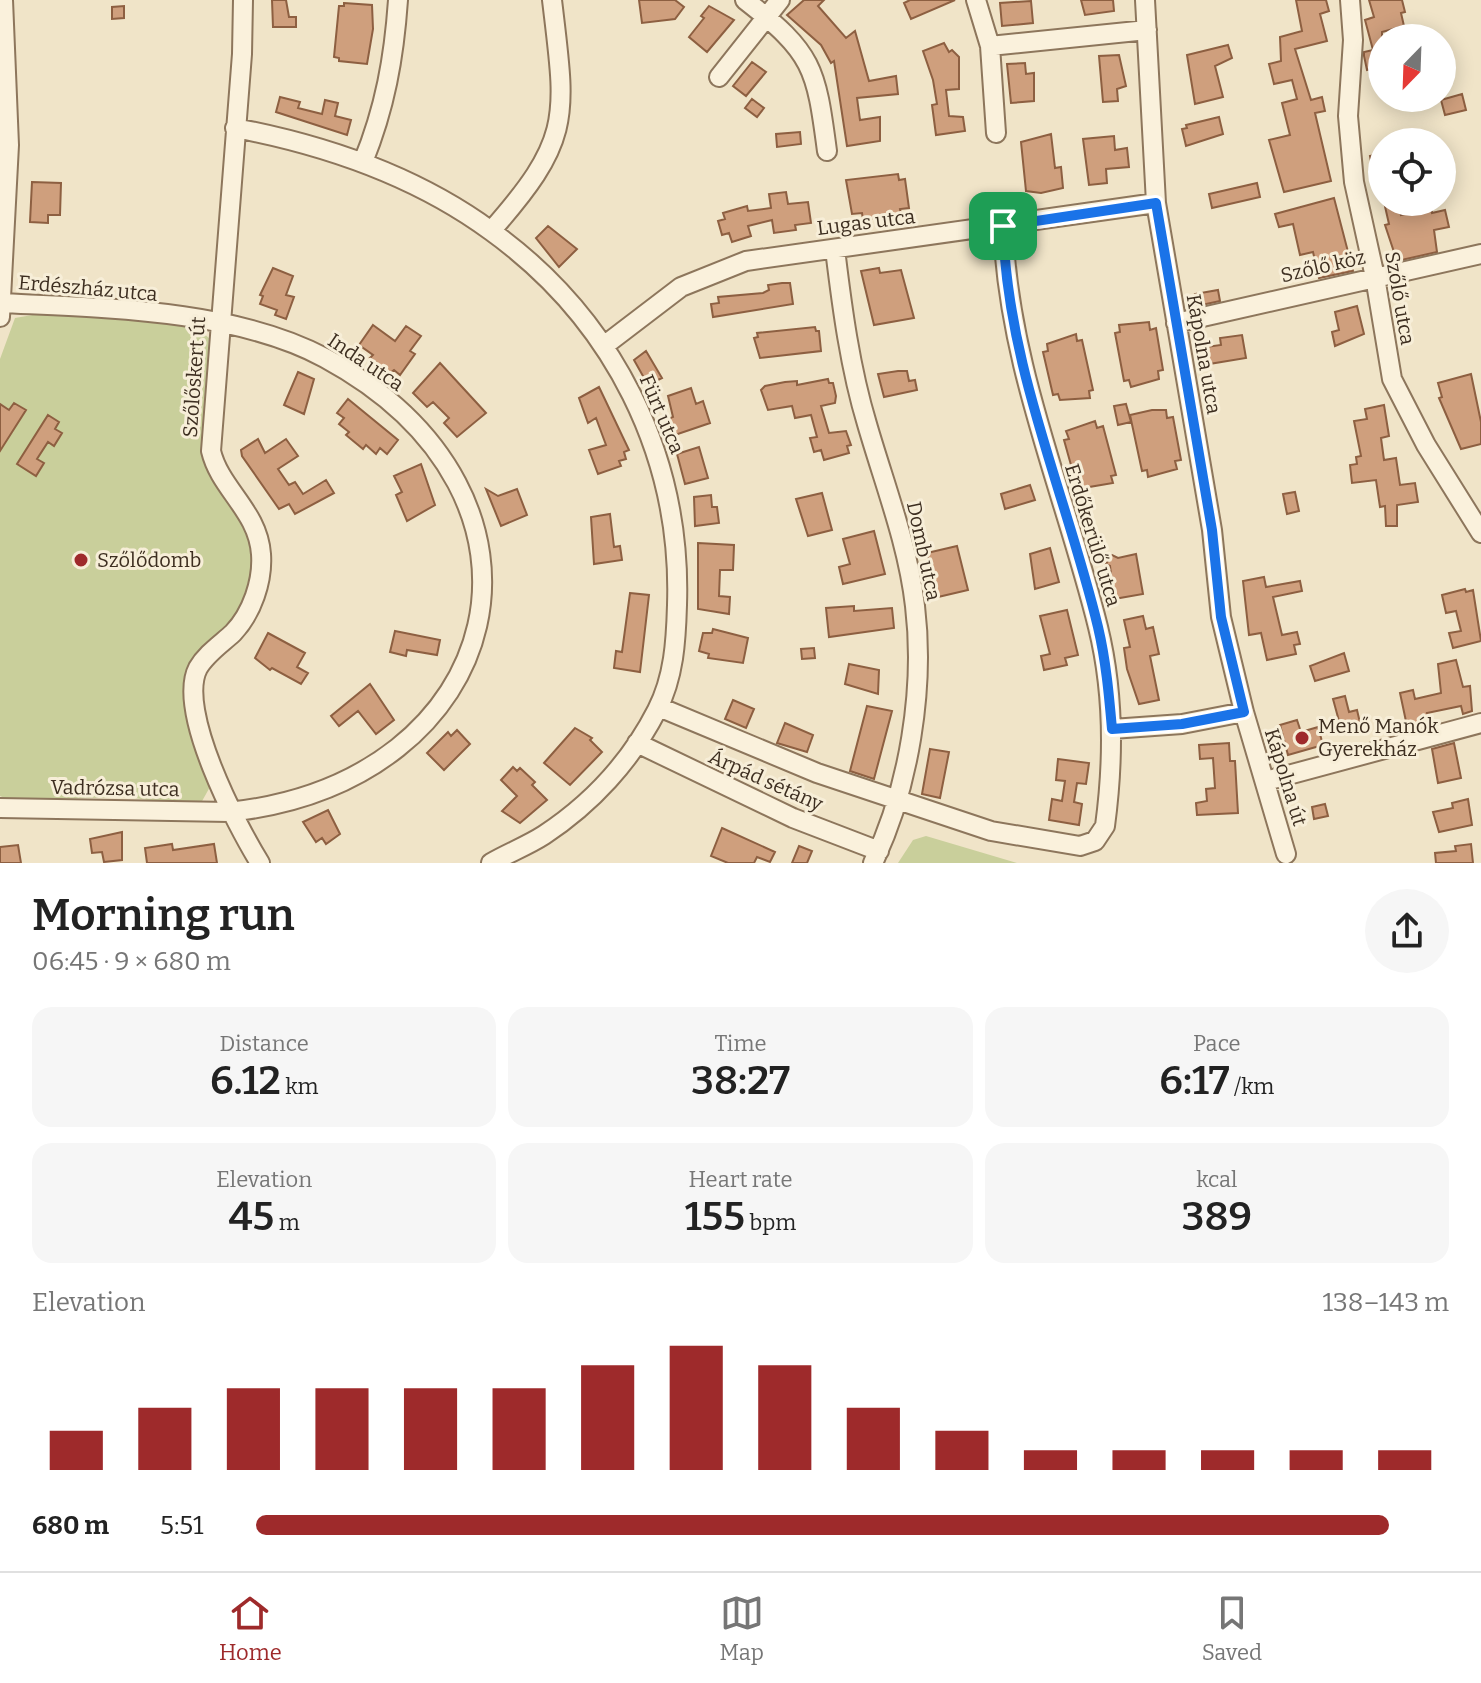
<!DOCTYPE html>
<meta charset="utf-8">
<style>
:root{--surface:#fff;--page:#f6f6f6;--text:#222;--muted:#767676;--line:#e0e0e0;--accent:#9e2a2b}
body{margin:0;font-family:Bitter,serif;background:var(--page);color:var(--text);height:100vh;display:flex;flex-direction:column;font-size:30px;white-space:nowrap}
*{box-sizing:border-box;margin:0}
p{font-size:26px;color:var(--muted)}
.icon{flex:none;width:44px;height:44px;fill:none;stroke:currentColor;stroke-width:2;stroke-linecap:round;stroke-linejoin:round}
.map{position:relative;height:863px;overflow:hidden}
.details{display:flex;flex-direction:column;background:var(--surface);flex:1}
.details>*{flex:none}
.needle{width:52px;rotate:203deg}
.buttons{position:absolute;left:1368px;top:24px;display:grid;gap:16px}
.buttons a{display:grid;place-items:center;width:88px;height:88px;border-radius:50%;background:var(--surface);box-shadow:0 4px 20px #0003;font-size:40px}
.pin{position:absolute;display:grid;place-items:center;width:68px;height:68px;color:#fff;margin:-34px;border-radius:16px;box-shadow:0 4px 12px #0006}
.round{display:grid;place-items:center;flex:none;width:84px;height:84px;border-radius:42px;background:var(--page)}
.headline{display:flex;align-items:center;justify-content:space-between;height:136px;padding:0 32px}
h1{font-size:44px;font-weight:600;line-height:60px}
.metrics{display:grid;grid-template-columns:repeat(3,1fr);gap:12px;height:136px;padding:8px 32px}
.metrics div{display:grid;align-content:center;border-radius:20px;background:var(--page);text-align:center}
.metrics b{font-size:40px;font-weight:600}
.metrics small{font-size:22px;font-weight:400}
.metrics p{font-size:22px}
.chart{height:224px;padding:16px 32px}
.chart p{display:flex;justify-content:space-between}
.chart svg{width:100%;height:144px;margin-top:8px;stroke:var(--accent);stroke-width:6}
ul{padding:0 32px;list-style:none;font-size:26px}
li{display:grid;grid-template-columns:128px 96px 1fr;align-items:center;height:60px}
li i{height:20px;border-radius:10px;background:var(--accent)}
.tabs{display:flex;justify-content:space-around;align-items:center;height:112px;border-top:2px solid var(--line);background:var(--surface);font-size:22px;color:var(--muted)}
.tabs a{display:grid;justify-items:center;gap:4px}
.tabs .active{color:var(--accent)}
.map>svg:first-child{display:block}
.green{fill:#c9cf9b}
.building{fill:#cf9f7d;stroke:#8d5f41;stroke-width:2}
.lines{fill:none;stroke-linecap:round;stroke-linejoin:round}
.minor-casing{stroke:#8d765c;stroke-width:22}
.minor{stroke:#faf1dc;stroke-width:18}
.route-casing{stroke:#fff;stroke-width:16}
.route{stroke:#1a73e8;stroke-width:10}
.poi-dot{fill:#9e2a2b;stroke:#f7eed8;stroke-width:3}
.labels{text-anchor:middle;stroke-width:6;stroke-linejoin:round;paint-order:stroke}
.street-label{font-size:20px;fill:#3d2e20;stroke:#f7eed8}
.poi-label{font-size:20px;fill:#3d2e20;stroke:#f7eed8;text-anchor:start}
</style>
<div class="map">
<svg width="1481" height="863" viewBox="0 0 1481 863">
<rect width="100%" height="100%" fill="#f0e4c8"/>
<path class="green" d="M44 313C78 314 188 315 209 338L201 450C207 475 227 486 238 507 274 576 241 615 192 664L211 785 201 803 190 806 127 797 9 800 0 796V359L15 318Z
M926 836 1017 863H898L913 840Z"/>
<path class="building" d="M272 0H286L289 17H296V27H273Z
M639 0H675L684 7 675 19 642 23Z
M804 0H824L818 6 846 38 855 31 869 81 896 76 898 94 857 98 860 120 880 117V141L847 146 834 61 831 63 821 45 787 15Z
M910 0H955L911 19 904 3Z
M1081 0H1113L1114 11 1085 15Z
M1296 0H1326L1329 11 1320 14 1327 41 1295 49 1311 100 1322 97 1325 111 1315 113 1331 181 1284 192 1269 140 1290 135 1282 103 1297 99 1292 80 1274 84 1269 64 1281 61 1280 37 1302 31Z
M1369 0H1402L1405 12 1401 13 1404 26 1382 32V71L1378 67 1367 70 1364 56V52L1373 50 1365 20 1374 17Z
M1031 1 1033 23 1002 26 1000 3Z
M344 3 372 5 373 29 367 64 339 61V58L334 57 339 6H344Z
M124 6V18L112 19V7Z
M709 6 734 20 707 52 689 37 704 18 701 16Z
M944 43 949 52 952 50 959 57V89L946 90 949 116 963 117 965 131 936 135 932 105 937 104 933 80 923 51Z
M1228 45 1232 58 1215 66 1223 97 1195 104 1187 55Z
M1119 55 1126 86 1117 89 1118 101 1103 102 1099 56Z
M752 62 766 72 746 96 733 86Z
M1025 63 1026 74 1034 73V101L1011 103 1007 64Z
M1462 94 1466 110 1445 115 1441 100Z
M280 97 300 102 298 108 322 114 325 100 338 103 335 116 351 120 347 135 276 112Z
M752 99 764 108 757 117 745 108Z
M1219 117 1223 134 1186 146 1182 129 1187 128 1186 125Z
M800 132 801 144 777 147 776 134Z
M1051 134 1055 168 1061 167 1063 188 1041 193 1026 191 1021 142Z
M1114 136 1115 150 1127 148 1129 167 1106 169 1107 183 1089 185 1083 139Z
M1382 153V192L1377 193 1370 156Z
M898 174 899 180 905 179 909 208 900 209 901 214 863 220 862 213 852 214 846 180Z
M32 182 61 183 60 215H48V223L30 222Z
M1257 183 1260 197 1212 208 1209 194Z
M786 192 788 204 808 202 811 223 795 225 796 230 774 233 772 220 748 226 751 236 732 242 729 233 722 235 718 221 725 219 723 213 747 206 748 211 771 208 769 194Z
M1334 198 1353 271 1319 278 1313 252 1300 255 1293 224 1279 227 1275 214Z
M1384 202H1398L1401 215 1431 208 1432 213 1445 210 1449 227 1434 230 1437 252 1397 261 1385 225 1389 224Z
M548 226 577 249 559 267 536 238Z
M273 268 293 276 286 295 294 297 286 319 275 315 277 310 260 304 263 296 260 295Z
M879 268 880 273 901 270 914 318 874 325 861 271Z
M782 283H790L793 304 713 317 711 304 719 303 718 297 763 293 769 290 768 285Z
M1218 290 1220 301 1197 306 1195 294Z
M1357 306 1364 334 1335 346 1332 332 1339 330 1335 312Z
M1149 322 1150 330 1156 328 1163 370 1158 371 1159 379 1131 387 1129 380 1124 381 1115 333 1120 332 1119 325Z
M373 325 395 341 406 326 421 336 410 351 415 354 400 375 394 370 390 373 370 358 373 355 359 345Z
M815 327 816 331H819L821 351 760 358 754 338 758 337 757 333Z
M1076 334 1077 341 1082 340 1093 390 1089 391 1090 398 1060 400 1058 394 1053 395 1043 352 1048 351 1047 344Z
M1242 335 1246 358 1209 364 1206 347 1221 345 1220 338Z
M646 351 662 378 648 385 634 360Z
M440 363 486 413 457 437 444 423 449 418 433 402 427 407 413 393Z
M898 371H907L909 381 915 380 917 390 884 397 878 374Z
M298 372 314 379 304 414 284 405Z
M1471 374 1481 422V444L1461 449 1439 398 1442 397 1438 383Z
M828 379 829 383H833L836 396 835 403 821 406 829 433 846 431 851 445 847 446 849 453 824 460 821 450 814 452 810 438 817 437 811 415 795 418 792 406 768 410 761 390 765 386 785 382 797 381V385Z
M599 387 629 450 624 452 626 459 619 461 621 466 598 474 589 450 606 445 596 418 588 423 579 398Z
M691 388 696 404 703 401 710 423 669 437 663 421 673 417 668 396Z
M348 399 398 440 387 454 380 448 376 454 366 445 363 449 346 435 349 432 339 424 344 418 337 413Z
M14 403 26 410 0 451V404L9 410Z
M1126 404 1131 422 1118 425 1114 406Z
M1384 405 1389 436 1381 438 1384 460 1396 458 1400 485 1415 483 1418 502 1397 505V526H1386L1385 506 1380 507 1376 480 1352 483 1350 465 1357 464 1356 457 1361 456 1354 421 1367 419 1365 409Z
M1152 410H1166L1167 418 1173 417 1181 460 1175 461 1177 469 1148 477 1147 470 1142 471 1130 415Z
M48 415 59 422 55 429 62 433 54 446 48 442 37 459 44 463 36 476 17 464Z
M1095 421 1097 428 1103 426 1116 475 1111 476 1113 483 1083 488 1081 481 1076 483 1064 440 1069 439 1066 431Z
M258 439 265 453 286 439 298 456 278 469 289 485 295 482 303 494 326 480 334 493 295 514 289 504 279 509 242 456 241 450Z
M699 447 708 478 685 484 677 454Z
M421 464 435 505 407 521 396 495 402 492 394 476Z
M1030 485 1035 500 1005 509 1001 494Z
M486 489 498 496 517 489 527 515 501 526Z
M1295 492 1299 511 1287 514 1283 494Z
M822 493 832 530 808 536 796 499Z
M711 495 712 507H717L719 523 695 526 694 497Z
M610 514 614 547 620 546 622 560 594 564 591 517Z
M874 531 885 574 843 584 839 567 850 564 843 539Z
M698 543 734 545 733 570H720L719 596 730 597 729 614 698 609Z
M957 546 968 590 938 597 927 553Z
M1050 548 1059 582 1035 589 1030 554Z
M1136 554 1143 594 1114 599 1110 566 1106 564 1112 555 1118 558Z
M1264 577 1266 587 1300 581 1302 591 1273 597 1282 635 1297 632 1300 644 1294 645 1296 654 1267 660 1261 633 1249 635 1243 581Z
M1465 589 1466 592 1473 590 1481 641 1453 648 1449 633 1461 631 1456 611 1446 613 1442 595Z
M630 593 649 595 640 672 614 668 616 651 622 652Z
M854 606V611L892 608 894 628 829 637 826 608Z
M1067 610 1078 655 1065 658 1067 665 1044 670 1041 656 1050 654 1040 616Z
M1143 616 1146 629 1153 627 1159 654 1150 656 1159 700 1139 704 1127 669 1124 648 1130 647 1124 620Z
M713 629 748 638 743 663 708 658 709 654 699 651 703 633H712Z
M395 631 440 640 437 655 407 650 406 656 390 652Z
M268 633 305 653 297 667 308 673 301 684 272 668 270 670 255 658Z
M814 648 815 658 802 659 801 649Z
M1344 653 1349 671 1315 681 1310 666Z
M1456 660 1463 687 1470 686 1472 711 1463 714 1461 706 1427 713 1428 717 1419 719 1420 724 1407 726 1400 693 1413 690 1415 699 1441 693 1438 664Z
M849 664 879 670 878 694 845 684Z
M370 684 394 720 376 734 358 711 339 726 331 716Z
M1345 696 1349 712 1357 710 1361 727 1342 732 1333 699Z
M733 700 754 709 746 728 725 719Z
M867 706 892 711 874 779 850 771Z
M1297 720 1301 732 1318 727 1323 745 1288 755 1280 725Z
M785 723 813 735 807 752 777 743Z
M575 728 592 738 590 740 602 752 570 785 544 763Z
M457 730 470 744 444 770 427 753 448 732 451 736Z
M1229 743 1230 761H1235L1238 813 1197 815 1196 803 1207 801 1206 789 1215 788 1213 758 1200 759 1199 745Z
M1454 743 1461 778 1438 783 1432 749Z
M930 749 949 752 940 798 922 794Z
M1058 759 1089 763 1086 784 1077 783 1074 802 1082 804 1079 825 1049 820 1052 799 1062 801 1065 781 1056 780Z
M513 767 517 771 520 768 535 782 532 785 547 800 520 823 502 811 517 796 501 780Z
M1468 799 1472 825 1439 832 1433 812 1453 808 1452 803Z
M1325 804 1328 816 1314 819 1312 807Z
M328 810 340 834 326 844 322 838 316 842 303 822Z
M722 828 775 852 770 862 757 857 754 863H728L711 856Z
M122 832V860L104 862 102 852 92 853 90 839Z
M172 844 173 850 214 844 217 863H147L145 848Z
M1471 844 1473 863H1436L1435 853 1456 851 1455 846Z
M18 845 21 863H0V847Z
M799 846 812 851 807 863H792Z"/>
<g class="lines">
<g class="minor-casing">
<path id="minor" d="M243 0 242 54 211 451C220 489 258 511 261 554 263 581 252 613 233 633 221 644 206 654 198 668 176 710 237 826 260 863
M745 0C813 53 816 67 827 151
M976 0 990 46 996 133
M1145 0 1156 203 1212 530 1221 617 1244 712 1286 854
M1350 0 1353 40 1348 116 1354 182 1375 277 1392 379 1426 445 1481 533
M990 46 1147 30
M719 77 780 0
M235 128C325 145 416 176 491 231 613 319 682 455 677 605 676 641 674 677 657 710 631 761 591 804 544 835 527 846 508 853 491 863
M363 162C385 108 394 58 398 0
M491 231C573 138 566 118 552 0
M835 249C842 307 850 368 867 424 884 483 908 544 915 606 925 689 909 788 873 863
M0 303C102 308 234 309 325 358 580 496 508 782 229 812L0 808
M0 317 9 145 3 0
M1176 323 1481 254
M605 345 681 287 746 261 1156 203
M659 707 817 773 991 831 1080 846 1095 841 1105 826C1114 759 1114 692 1098 627 1065 493 1008 366 1003 226
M1112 729 1182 724 1244 712
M637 743 793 818 879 851
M1266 781 1481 723"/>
</g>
<use href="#minor" class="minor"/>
</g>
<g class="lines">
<g class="route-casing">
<path id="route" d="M1156 203 1212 530 1221 617 1244 712 1182 724 1112 729C1109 695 1106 661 1098 627 1066 494 1007 366 1003 226Z"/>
</g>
<use href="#route" class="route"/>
</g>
<g class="poi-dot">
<circle cx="81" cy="560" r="8"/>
<circle cx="1302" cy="738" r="8"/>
</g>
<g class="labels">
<g class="street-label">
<text transform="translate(866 222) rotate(-7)" y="7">Lugas utca</text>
<text transform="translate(1323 266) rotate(-13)" y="7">Szőlő köz</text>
<text transform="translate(88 288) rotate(5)" y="7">Erdészház utca</text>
<text transform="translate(1400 298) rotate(80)" y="7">Szőlő utca</text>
<text transform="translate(1204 354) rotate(80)" y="7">Kápolna utca</text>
<text transform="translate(366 362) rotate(34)" y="7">Inda utca</text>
<text transform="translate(194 377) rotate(-86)" y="7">Szőlőskert út</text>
<text transform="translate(662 414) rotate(67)" y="7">Fürt utca</text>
<text transform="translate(1093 535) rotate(73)" y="7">Erdőkerülő utca</text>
<text transform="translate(924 551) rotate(78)" y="7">Domb utca</text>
<text transform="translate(1286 777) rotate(73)" y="7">Kápolna út</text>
<text transform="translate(766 780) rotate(24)" y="7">Árpád sétány</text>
<text transform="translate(115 788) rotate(1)" y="7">Vadrózsa utca</text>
</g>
<g class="poi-label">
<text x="97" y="567">Szőlődomb</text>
<text x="1318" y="733">Menő Manók<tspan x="1318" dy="23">Gyerekház</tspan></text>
</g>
</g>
</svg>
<div class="buttons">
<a><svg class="needle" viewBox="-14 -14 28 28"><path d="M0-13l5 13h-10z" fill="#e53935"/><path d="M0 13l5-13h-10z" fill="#767676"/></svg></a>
<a><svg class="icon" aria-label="locate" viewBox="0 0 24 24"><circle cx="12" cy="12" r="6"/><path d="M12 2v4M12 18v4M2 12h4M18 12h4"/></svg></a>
</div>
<div class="pin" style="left:1003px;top:226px;background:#1e9e55"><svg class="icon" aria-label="arrive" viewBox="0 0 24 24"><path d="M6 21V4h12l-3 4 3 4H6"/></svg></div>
</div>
<section class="details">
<div class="headline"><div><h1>Morning run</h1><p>06:45 · 9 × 680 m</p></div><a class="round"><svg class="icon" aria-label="share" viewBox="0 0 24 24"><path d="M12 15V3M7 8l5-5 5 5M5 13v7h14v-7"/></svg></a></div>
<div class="metrics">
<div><p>Distance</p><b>6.12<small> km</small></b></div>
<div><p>Time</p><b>38:27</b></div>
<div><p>Pace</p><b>6:17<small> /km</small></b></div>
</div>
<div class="metrics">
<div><p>Elevation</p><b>45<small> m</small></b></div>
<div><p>Heart rate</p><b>155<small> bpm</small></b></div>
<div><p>kcal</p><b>389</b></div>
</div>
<div class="chart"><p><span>Elevation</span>138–143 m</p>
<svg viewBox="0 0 160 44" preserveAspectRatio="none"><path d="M5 44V32M15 44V25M25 44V19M35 44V19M45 44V19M55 44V19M65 44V12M75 44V6M85 44V12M95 44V25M105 44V32M115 44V38M125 44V38M135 44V38M145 44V38M155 44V38"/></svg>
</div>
<ul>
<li><b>680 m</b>5:51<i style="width:95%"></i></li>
</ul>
</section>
<nav class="tabs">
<a class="active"><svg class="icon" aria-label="home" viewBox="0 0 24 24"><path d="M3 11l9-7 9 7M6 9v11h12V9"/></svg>Home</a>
<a><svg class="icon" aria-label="map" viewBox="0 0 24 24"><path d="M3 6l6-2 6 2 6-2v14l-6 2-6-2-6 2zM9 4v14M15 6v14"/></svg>Map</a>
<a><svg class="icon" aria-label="saved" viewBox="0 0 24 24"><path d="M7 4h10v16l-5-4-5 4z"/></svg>Saved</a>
</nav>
